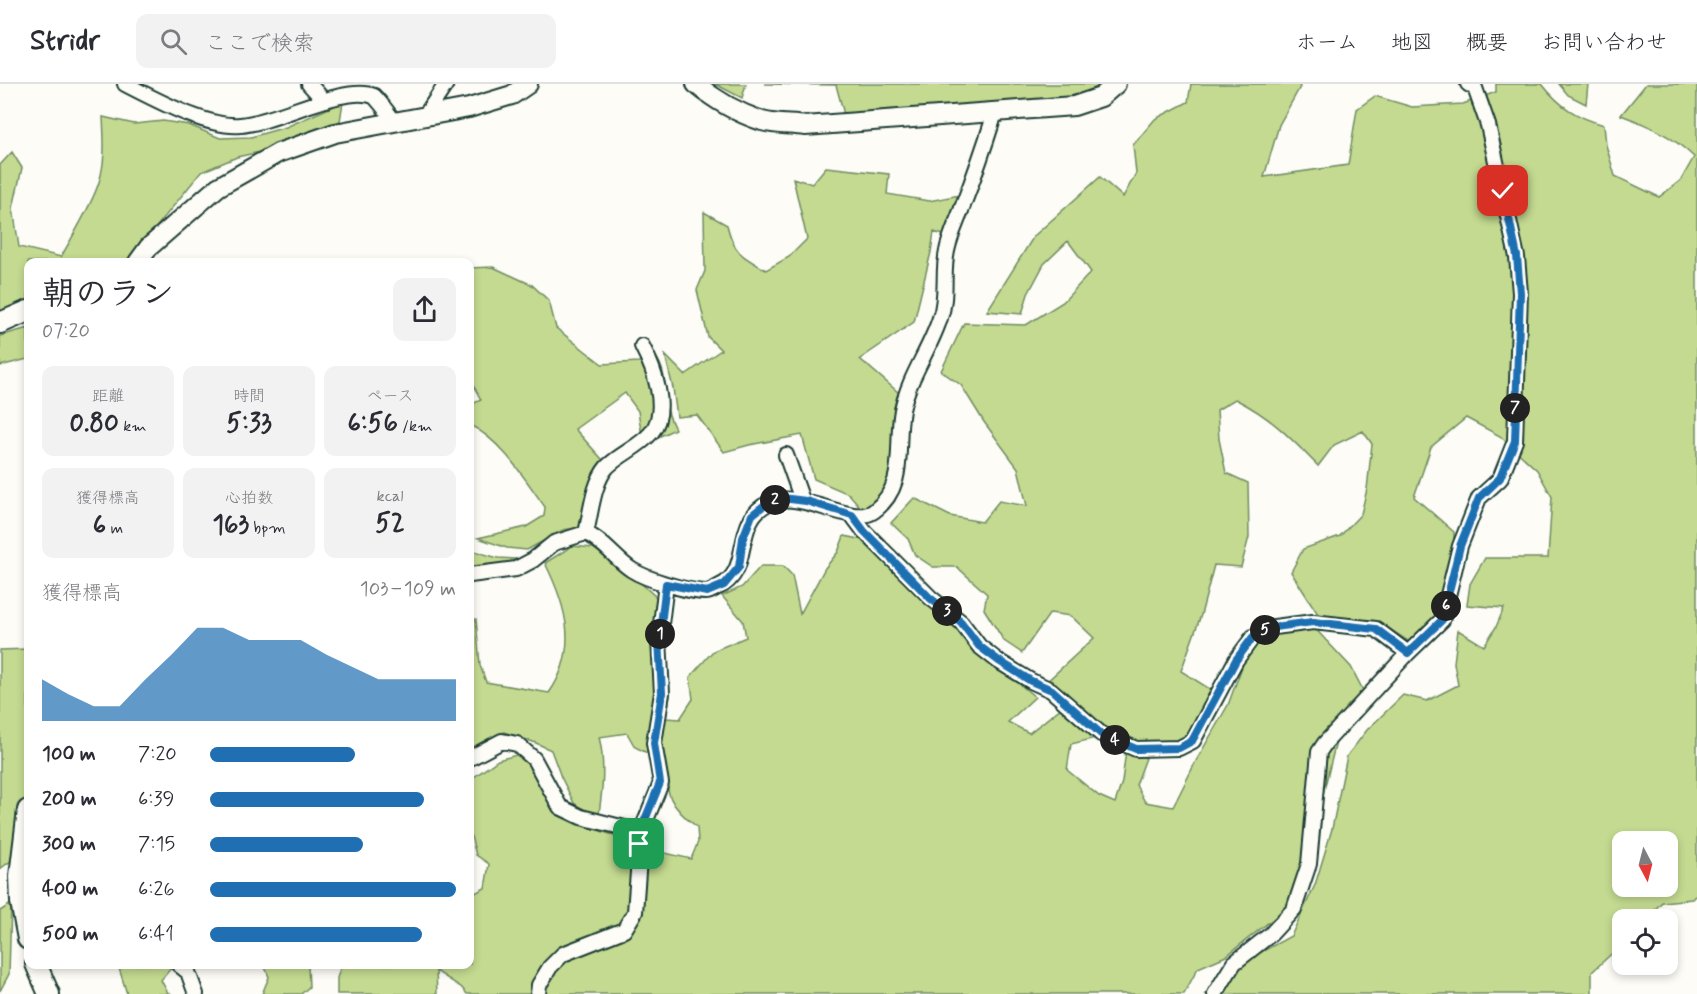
<!DOCTYPE html>
<html lang="ja">
<meta charset="utf-8">
<style>
:root{--surface:#fff;--page:#f2f2f3;--text:#2b2b33;--muted:#7c7c81;--line:#e1e1e2;--accent:#1f6fb2}
body{margin:0;font-family:Mynerve,"Klee One",sans-serif;background:var(--page);color:var(--text);height:100vh;display:flex;flex-direction:column;font-size:22px;white-space:nowrap}
*{box-sizing:border-box;margin:0}
p{font-size:20px;color:var(--muted)}
.icon{flex:none;width:33px;height:33px;fill:none;stroke:currentColor;stroke-width:2;stroke-linecap:round;stroke-linejoin:round}
.map{position:relative;flex:1;overflow:hidden}
.side{position:absolute;left:24px;top:174px;width:450px;height:711px;display:flex;flex-direction:column;background:var(--surface);border-radius:12px;box-shadow:0 3px 9px #0003}
.side>*{flex:none}
.needle{width:39px;rotate:173deg}
.controls{position:absolute;left:1612px;top:747px;display:grid;gap:12px}
.controls a{display:grid;place-items:center;width:66px;height:66px;border-radius:12px;background:var(--surface);box-shadow:0 3px 9px #0003;font-size:30px}
.pin{position:absolute;display:grid;place-items:center;width:51px;height:51px;color:#fff;margin:-26px;border-radius:12px;box-shadow:0 3px 9px #0006}
.km{position:absolute;width:30px;height:30px;margin:-15px;border-radius:50%;background:#222;color:#fff;font-size:16px;line-height:30px;text-align:center}
.round{display:grid;place-items:center;flex:none;width:63px;height:63px;border-radius:12px;background:var(--page)}
.headline{display:flex;align-items:center;justify-content:space-between;height:102px;padding:0 18px}
h1{font-size:33px;font-weight:700;line-height:45px}
.figures{display:grid;grid-template-columns:repeat(3,1fr);gap:9px;height:102px;padding:6px 18px}
.figures div{display:grid;align-content:center;border-radius:12px;background:var(--page);text-align:center}
.figures b{font-size:26px;font-weight:700}
.figures small{font-size:16px;font-weight:400}
.figures p{font-size:16px}
.chart{height:168px;padding:12px 18px}
.chart p{display:flex;justify-content:space-between}
.chart svg{width:100%;height:108px;margin-top:6px;fill:var(--accent);opacity:.7}
ul{padding:0 18px;list-style:none;font-size:20px}
li{display:grid;grid-template-columns:96px 72px 1fr;align-items:center;height:45px}
li i{height:15px;border-radius:8px;background:var(--accent)}
header{display:flex;align-items:center;gap:36px;box-sizing:border-box;height:84px;padding:0 30px;background:var(--surface);border-bottom:2px solid var(--line)}
header strong{font-size:28px}
nav{display:flex;gap:33px;margin-inline-start:auto;font-size:21px}
.search{width:420px;height:54px;background:var(--page);display:flex;align-items:center;gap:15px;box-sizing:border-box;padding:0 21px;border-radius:12px;color:var(--muted);font-size:22px}
.map>svg:first-child{display:block}
.green{fill:#c3da90;stroke:#718c62;stroke-width:1.5;fill-rule:evenodd}
.lines{fill:none;stroke-linecap:round;stroke-linejoin:round}
.minor-casing{stroke:#1f3d34;stroke-width:18}
.tertiary-casing{stroke:#1f3d34;stroke-width:22}
.secondary-casing{stroke:#1f3d34;stroke-width:24}
.minor{stroke:#fdfcf7;stroke-width:14}
.tertiary{stroke:#fdfcf7;stroke-width:18}
.secondary{stroke:#fdfcf7;stroke-width:20}
.route-casing{stroke:#fff;stroke-width:12}
.route{stroke:#1f6fb2;stroke-width:8}
</style>
<header>
<strong>Stridr</strong>
<div class="search"><svg class="icon" aria-label="search" viewBox="0 0 24 24"><circle cx="10" cy="10" r="6"/><path d="M15 15l6 6"/></svg>ここで検索</div>
<nav><a>ホーム</a><a>地図</a><a>概要</a><a>お問い合わせ</a></nav>
</header>
<div class="map">
<svg width="1697" height="910" viewBox="0 0 1697 910">
<rect width="100%" height="100%" fill="#fdfcf7"/>
<filter id="ink" filterUnits="userSpaceOnUse"><feTurbulence type="fractalNoise" baseFrequency=".0167" numOctaves="2"/><feDisplacementMap in="SourceGraphic" scale="12" xChannelSelector="R" yChannelSelector="G"/><feConvolveMatrix kernelMatrix="1 2 1 2 8 2 1 2 1" color-interpolation-filters="sRGB"/></filter>
<g filter="url(#ink)">
<path class="green" d="M715 0H746L742 14Z
M764 0H1109L1094 14 845 34 836 1Z
M1191 0H1298L1300 3 1279 41 1264 93 1348 81 1357 25 1375 12 1412 23 1463 20 1496 8V0H1542C1560 23 1576 33 1604 41L1606 61 1615 92 1659 113 1681 96 1694 73C1671 51 1650 42 1621 31L1646 0H1697V810L1692 815 1662 818 1646 835 1623 836V859L1592 888V910H1206L1217 899 1254 872 1291 852 1315 801 1332 745 1347 672 1367 646 1403 611 1427 617 1458 601 1454 579 1458 546 1484 562 1496 543 1504 524 1467 521 1470 500 1485 474H1548L1552 413 1537 386 1500 352 1466 334 1431 363 1414 413 1454 448 1453 486 1443 522 1417 563 1385 542 1323 538 1291 488 1303 465 1340 452 1361 430 1367 405 1372 360 1363 347 1334 361 1318 382C1290 353 1271 333 1235 315L1217 326 1219 355 1226 389 1248 399 1249 453 1241 483 1214 481 1201 531 1181 587 1221 612 1201 647 1162 666 1126 654 1079 628 1042 602 1094 554 1071 532 1050 529 1022 569 1004 557 984 525 987 510 957 483H933L915 471 908 455 891 439 914 414 950 432 982 438 999 417 1027 422 1018 384 984 338 961 301 941 287 964 239 1026 241 1063 218 1091 188 1068 157 1044 180 1028 210 1022 230 987 227 1034 152 1100 93 1123 113 1136 89 1133 61 1155 35 1188 18ZM1623 758H1668V802H1623Z
M1559 0H1588L1586 20 1568 11Z
M343 18 340 37 292 61 237 73 201 88 128 178H28V220L0 229V81L12 68 22 84 13 124 19 163 61 173C73 151 92 121 99 98 106 77 104 54 103 33L134 40 163 37 189 41 220 54 251 53 286 43Z
M826 83 889 90 887 110 929 117 970 109 955 155 934 148 931 168 914 238 860 275 906 315 899 403 864 427 849 410 814 395 802 351 749 361 724 368 697 331 677 333 673 304 665 271 685 291 721 266 708 253 697 206 705 187 704 128 727 141C734 169 741 172 766 186L789 173 807 155 793 94 812 100Z
M493 183 532 201 549 217 556 244 602 280 639 278 649 265C668 281 664 305 668 327 669 333 672 339 675 345L652 356 641 346 638 327 625 309 575 345 610 384 597 426 581 443 563 446 527 466 507 464 478 454 526 443 544 432 545 423C524 394 502 357 470 341V321L481 316 470 295V184Z
M28 244V275L0 282V252Z
M844 452 878 459 1009 591 1035 613 1008 638 1029 649 1061 624 1100 653 1071 660 1067 686 1099 712 1115 719 1122 698 1126 666 1146 674 1136 701 1145 718 1173 723 1196 677 1228 621 1243 580 1264 551 1309 538 1351 583 1367 614 1336 658 1318 730 1292 820 1226 872 1198 884 1184 910H467L461 903 436 887 437 910H337V894L341 881 470 880V810H473L485 804 489 780 476 771 470 749V696L498 676 520 670 539 686 561 723 588 743 626 755 636 771 652 766 691 775 698 758 697 743C669 722 667 711 663 677L635 663 627 649 599 653C606 681 602 709 598 737L574 719 561 693 551 666 536 659 504 648 470 670V537L476 535 480 581 486 598 549 609C579 566 567 523 545 479L572 462 593 464 628 487 657 514 661 528 663 572 670 612 666 634 680 635 693 615 690 593 713 567 746 553 743 537 722 512 742 503 761 482H783L792 491 800 530 825 484 838 468Z
M470 466 498 474 517 475 485 488 470 489Z
M28 565V791L16 773 0 785V566Z
M11 820 9 890 0 907V827Z
M166 880 172 883 161 896 168 909 172 910H127L118 881Z
M264 881H308L309 903 301 910H262L269 893Z"/>
<g class="lines">
<g class="minor-casing">
<path id="minor" d="M125 0C155 15 207 44 240 41 276 39 343 0 374 12 381 19 388 29 394 37
M309 0 320 12
M425 32 446 0
M786 371 802 416
M852 431 864 447 931 514 961 538 979 562 998 577 1031 597 1051 606 1101 650 1136 665 1179 664 1193 657 1236 576 1253 553 1267 544 1313 538 1376 545 1408 569
M586 449C591 429 593 399 607 383 620 370 639 363 651 349 670 326 654 285 642 262
M470 491 516 485 533 476 554 459 586 449C605 458 615 475 632 486 646 495 688 508 706 508 710 508 714 505 718 503 754 489 731 436 769 419 801 404 852 444 874 427 908 401 895 363 902 326 909 292 930 266 940 234 948 212 942 189 947 167 950 152 957 138 962 124 974 93 985 61 995 29
M470 674 502 657 517 660 534 675 560 723 581 733 641 748
M178 880 188 888 196 910
M538 910 539 901 550 883 563 870 624 846 635 828 641 748 661 699 654 659 662 609 659 556 666 500
M1215 910 1234 879 1271 850 1294 825 1309 780 1319 668 1325 659 1408 569 1442 536 1460 462 1479 414 1500 395 1515 357 1520 209 1517 173 1488 41 1475 4 1468 0"/>
</g>
<g class="tertiary-casing">
<path id="tertiary" d="M696 0C715 16 738 29 762 37 776 41 792 40 805 42L1074 22 1101 13 1116 0
M138 178 149 163 218 103 278 69 335 49 469 24 512 11 528 0"/>
</g>
<g class="secondary-casing">
<path id="secondary" d="M0 239 28 227
M28 726 20 792 21 818 28 855
M36 880 49 910"/>
</g>
<use href="#minor" class="minor"/>
<use href="#tertiary" class="tertiary"/>
<use href="#secondary" class="secondary"/>
</g>
</g>
<g class="lines" filter="url(#ink)">
<g class="route-casing">
<path id="route" d="M639 760 640 748 660 699 654 659 662 609 659 556 666 500 707 508 724 501 739 483 743 454 752 431 767 419 782 414 806 417 852 431 864 447 930 514 961 538 979 562 999 577 1031 597 1052 606 1101 650 1136 665 1179 664 1192 657 1236 576 1253 553 1267 544 1313 538 1376 545 1408 569 1442 536 1460 462 1479 414 1500 394 1515 357 1520 209 1517 172 1503 107"/>
</g>
<use href="#route" class="route"/>
</g>
</svg>
<div class="controls">
<a><svg class="needle" viewBox="-14 -14 28 28"><path d="M0-13l5 13h-10z" fill="#e53935"/><path d="M0 13l5-13h-10z" fill="#7c7c81"/></svg></a>
<a><svg class="icon" aria-label="locate" viewBox="0 0 24 24"><circle cx="12" cy="12" r="6"/><path d="M12 2v4M12 18v4M2 12h4M18 12h4"/></svg></a>
</div>
<div class="pin" style="left:639px;top:760px;background:#1e9e55"><svg class="icon" aria-label="arrive" viewBox="0 0 24 24"><path d="M6 21V4h12l-3 4 3 4H6"/></svg></div>
<div class="pin" style="left:1503px;top:107px;background:#d93025"><svg class="icon" aria-label="check" viewBox="0 0 24 24"><path d="M5 12l5 5 9-10"/></svg></div>
<b class="km" style="left:660px;top:550px">1</b>
<b class="km" style="left:775px;top:416px">2</b>
<b class="km" style="left:947px;top:527px">3</b>
<b class="km" style="left:1115px;top:656px">4</b>
<b class="km" style="left:1265px;top:546px">5</b>
<b class="km" style="left:1446px;top:522px">6</b>
<b class="km" style="left:1515px;top:324px">7</b>
<section class="side">
<div class="headline"><div><h1>朝のラン</h1><p>07:20</p></div><a class="round"><svg class="icon" aria-label="share" viewBox="0 0 24 24"><path d="M12 15V3M7 8l5-5 5 5M5 13v7h14v-7"/></svg></a></div>
<div class="figures">
<div><p>距離</p><b>0.80<small> km</small></b></div>
<div><p>時間</p><b>5:33</b></div>
<div><p>ペース</p><b>6:56<small> /km</small></b></div>
</div>
<div class="figures">
<div><p>獲得標高</p><b>6<small> m</small></b></div>
<div><p>心拍数</p><b>163<small> bpm</small></b></div>
<div><p>kcal</p><b>52</b></div>
</div>
<div class="chart"><p><span>獲得標高</span>103–109 m</p>
<svg viewBox="0 0 160 44" preserveAspectRatio="none"><path d="M0 44V27L10 33L20 38L30 38L40 27L50 17L60 6L70 6L80 11L90 11L100 11L110 17L120 22L130 27L140 27L150 27L160 27V44z"/></svg>
</div>
<ul>
<li><b>100 m</b>7:20<i style="width:59%"></i></li>
<li><b>200 m</b>6:39<i style="width:87%"></i></li>
<li><b>300 m</b>7:15<i style="width:62%"></i></li>
<li><b>400 m</b>6:26<i style="width:100%"></i></li>
<li><b>500 m</b>6:41<i style="width:86%"></i></li>
</ul>
</section>
</div>
